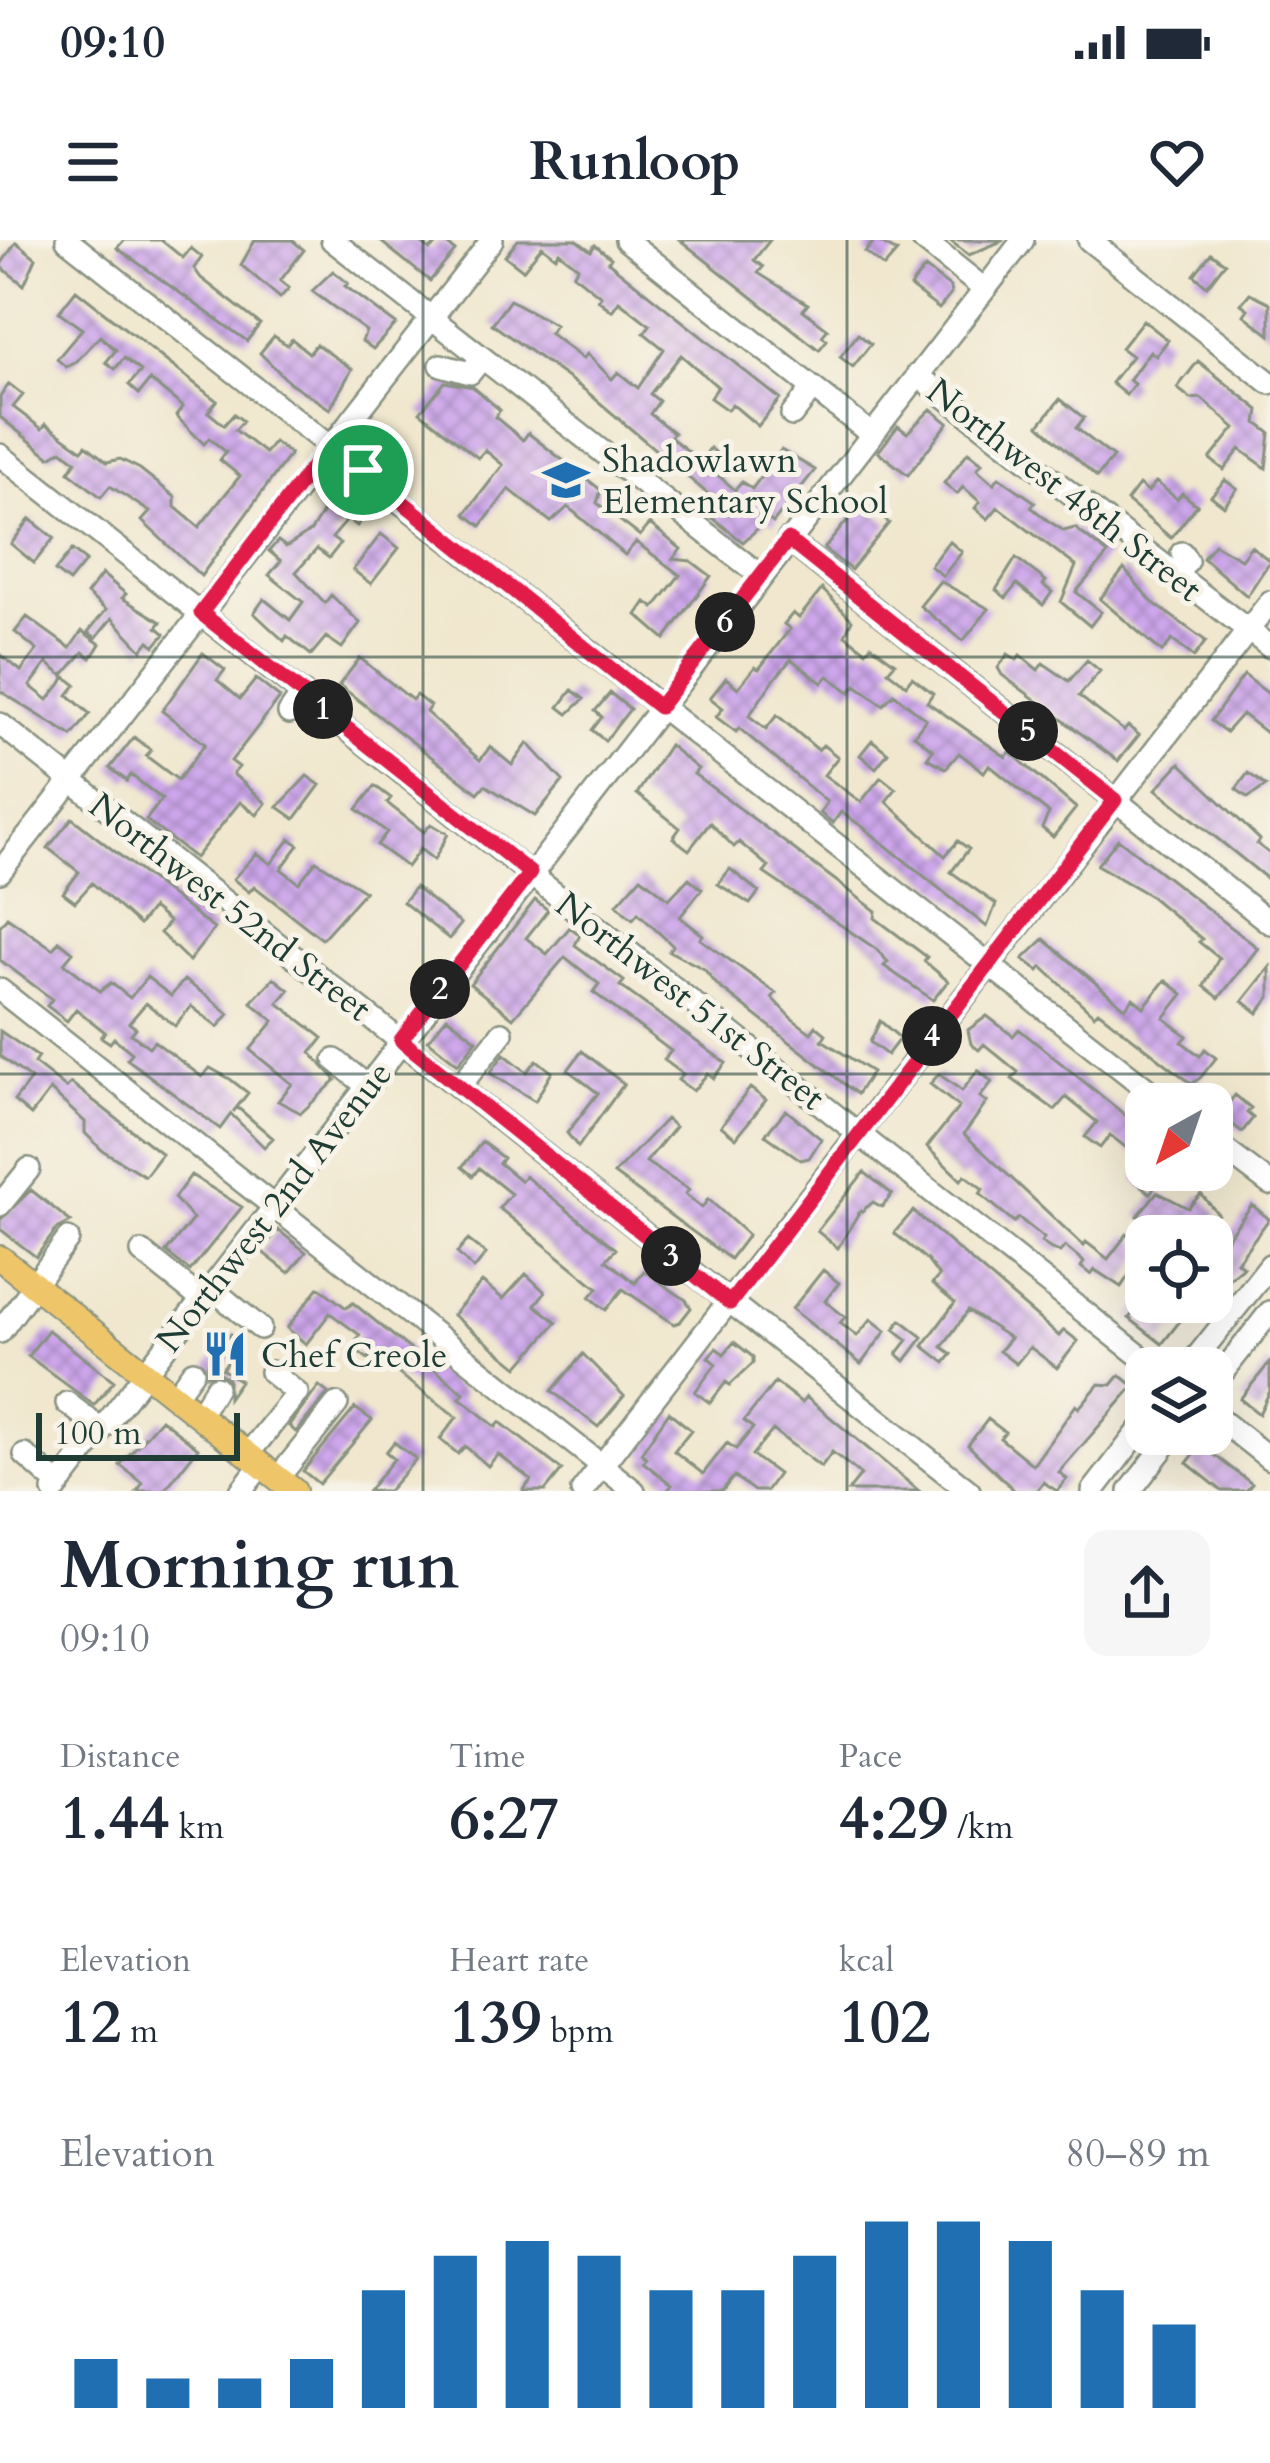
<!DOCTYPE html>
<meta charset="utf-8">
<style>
:root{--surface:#fff;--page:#f6f6f7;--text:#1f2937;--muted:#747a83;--accent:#1f6fb2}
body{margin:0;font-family:Cardo,serif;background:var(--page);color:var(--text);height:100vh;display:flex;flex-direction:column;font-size:45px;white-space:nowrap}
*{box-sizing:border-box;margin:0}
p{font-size:39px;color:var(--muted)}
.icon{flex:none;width:66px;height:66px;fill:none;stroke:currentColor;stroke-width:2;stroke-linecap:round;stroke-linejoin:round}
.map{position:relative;height:1251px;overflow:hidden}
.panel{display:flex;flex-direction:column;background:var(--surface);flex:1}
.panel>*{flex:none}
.needle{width:78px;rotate:220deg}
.controls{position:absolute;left:1125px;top:843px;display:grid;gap:24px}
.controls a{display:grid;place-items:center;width:108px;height:108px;border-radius:24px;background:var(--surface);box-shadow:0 12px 48px #0002;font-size:60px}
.scale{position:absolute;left:36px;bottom:30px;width:204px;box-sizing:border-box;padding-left:12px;border:6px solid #1f3d34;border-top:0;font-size:33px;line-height:42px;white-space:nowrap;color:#1f3d34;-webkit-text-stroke:9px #f7f3e8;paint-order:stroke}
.pin{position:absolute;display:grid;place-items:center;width:102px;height:102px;color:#fff;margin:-51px;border:6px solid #fff;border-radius:50%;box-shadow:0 3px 12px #0007}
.km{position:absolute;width:60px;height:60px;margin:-30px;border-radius:50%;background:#222;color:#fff;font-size:33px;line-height:60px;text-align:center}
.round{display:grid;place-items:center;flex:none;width:126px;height:126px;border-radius:24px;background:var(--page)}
.overview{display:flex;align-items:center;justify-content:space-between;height:204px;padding:0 60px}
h1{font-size:66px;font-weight:600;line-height:90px}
.figures{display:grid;grid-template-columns:repeat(3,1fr);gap:18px;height:204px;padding:12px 60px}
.figures div{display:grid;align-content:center}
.figures b{font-size:60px;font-weight:600}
.figures small{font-size:33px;font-weight:400}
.figures p{font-size:33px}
.chart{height:336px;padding:24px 60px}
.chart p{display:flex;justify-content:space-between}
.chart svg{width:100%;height:216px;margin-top:12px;stroke:var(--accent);stroke-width:6}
.status{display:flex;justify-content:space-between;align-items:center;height:84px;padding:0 60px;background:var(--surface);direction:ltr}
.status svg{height:33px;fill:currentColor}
header{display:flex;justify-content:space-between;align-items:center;height:156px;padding:0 60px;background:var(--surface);font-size:54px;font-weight:600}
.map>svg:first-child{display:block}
.building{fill:url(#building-cross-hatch)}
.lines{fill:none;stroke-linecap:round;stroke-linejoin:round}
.minor-casing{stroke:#889281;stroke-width:26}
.major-casing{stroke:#889281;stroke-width:28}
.minor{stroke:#fff;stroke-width:21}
.major{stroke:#eec569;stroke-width:24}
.route-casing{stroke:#fff;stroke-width:24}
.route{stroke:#e11d48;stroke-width:15}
.grid{fill:none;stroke:#1f3d34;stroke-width:3;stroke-opacity:0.55}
.labels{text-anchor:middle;stroke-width:10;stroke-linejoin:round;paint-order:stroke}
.poi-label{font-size:36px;fill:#1f3d34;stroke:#f7f3e8;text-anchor:start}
.street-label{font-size:36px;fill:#1f3d34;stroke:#f7f3e8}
</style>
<div class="status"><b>09:10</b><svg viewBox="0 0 49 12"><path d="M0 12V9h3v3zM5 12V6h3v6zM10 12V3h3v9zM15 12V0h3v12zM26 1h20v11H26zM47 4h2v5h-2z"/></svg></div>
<header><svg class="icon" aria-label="menu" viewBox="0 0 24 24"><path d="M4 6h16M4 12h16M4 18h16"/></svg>Runloop<svg class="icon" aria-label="heart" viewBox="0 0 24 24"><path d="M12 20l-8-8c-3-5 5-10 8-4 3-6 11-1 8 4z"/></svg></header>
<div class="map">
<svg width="1270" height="1251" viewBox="0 0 1270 1251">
<defs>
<pattern id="building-cross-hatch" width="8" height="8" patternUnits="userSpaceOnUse" patternTransform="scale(3)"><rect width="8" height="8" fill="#cda6eb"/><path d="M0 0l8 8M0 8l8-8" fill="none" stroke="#a688bf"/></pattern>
</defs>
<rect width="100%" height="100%" fill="#f7f3e8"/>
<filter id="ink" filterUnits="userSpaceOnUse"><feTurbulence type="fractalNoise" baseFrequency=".00833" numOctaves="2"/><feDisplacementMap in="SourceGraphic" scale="24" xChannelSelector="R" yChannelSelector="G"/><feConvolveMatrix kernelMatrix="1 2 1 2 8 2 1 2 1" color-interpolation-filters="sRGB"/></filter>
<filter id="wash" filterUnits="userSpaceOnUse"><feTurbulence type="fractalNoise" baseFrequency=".004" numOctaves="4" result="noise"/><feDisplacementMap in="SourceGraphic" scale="48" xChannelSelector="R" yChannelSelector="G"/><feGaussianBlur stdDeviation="2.7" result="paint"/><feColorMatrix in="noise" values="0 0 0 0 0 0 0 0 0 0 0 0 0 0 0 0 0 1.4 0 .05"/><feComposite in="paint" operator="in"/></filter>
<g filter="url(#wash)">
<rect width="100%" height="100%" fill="#f0e7ce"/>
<g id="blocks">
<path class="building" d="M124 0H161L183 18 191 8 202 17 194 28 201 38 260 84 247 101 117 8Z
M255 0H292L304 10 280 41 289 48 280 58 241 25Z
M379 0H417L430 10 442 0 455 11 430 41Z
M518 0H576L591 11 595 5 611 18 608 22 780 159 758 186 732 164 727 170 710 158 718 147 681 115 650 154 659 161 650 174 674 193 670 197 701 221 710 208 725 220 718 235 735 250 742 242 752 249 781 210 815 230 773 283 768 279 743 302 705 272 715 260 586 151 492 84 510 60 555 85 549 93 583 119 587 114 612 139 618 132 638 148 664 109 644 93 650 85 619 61 612 71 598 60 601 56 573 34 578 27 559 12 556 17 542 6 523 30 505 16Z
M680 0H770L754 20 763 27 758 33 808 64 803 70 828 89 822 96 827 100 819 110Z
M875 0 897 12 884 27 865 12Z
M949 0H1004L969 15Z
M16 2 36 18 24 45 0 26Z
M1211 13 1225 23 1207 46 1194 35Z
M925 28 950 47 951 54 939 69 910 47Z
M333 31 348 43 345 46 396 84 373 109 362 101 366 91 312 51Z
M76 50 217 161 208 172 224 185 234 174 243 181 235 190 265 213 274 202 290 214 201 336 142 281 150 272 110 246 101 257 69 232 76 221 62 210 50 217 0 177V157L9 144 23 155 13 167 42 189 46 184 82 210 86 205 107 222 120 219 140 229 175 257V267L199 287 240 236 220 220 226 212 209 198 204 204 176 176 183 167 150 140 139 154 129 145 141 131 124 118 115 129 106 122 116 110 100 96 75 123 66 127 57 119 82 89 59 72Z
M1250 53 1270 63V95L1244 75 1248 69 1241 64Z
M1143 80 1168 100 1156 116 1150 111 1129 140 1134 144 1126 155 1111 143 1132 116 1121 108Z
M858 94 871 104 853 127 840 117Z
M274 96 287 105 292 99 309 113 316 104 352 129 330 169 289 142 260 113Z
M1198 121 1259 170 1257 183 1270 193 1266 228 1240 209 1224 230 1210 219 1235 188 1201 158 1191 159 1177 148Z
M445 142 473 147 500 170 495 177 523 200 528 193 601 250 597 263 640 296 650 284 681 309 673 319 691 321 711 336 665 399 637 375 646 362 654 368 680 335 636 302 625 315 568 267 551 282 509 249 481 286 465 274 503 225 485 210 478 218 420 172Z
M1060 159 1084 178 1076 188 1113 217 1097 237 1039 185Z
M931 169 948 183 908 235 878 212 898 186 907 193Z
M968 212 982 223 977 229 994 244 999 237 1035 262 1031 267 1047 280 1064 291 1075 288 1108 314 1076 352 1101 372 1090 386 1061 362 1076 326 998 267 988 279 975 268 980 262 963 247 957 254 944 243Z
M1225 240 1237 249 1224 266 1211 256Z
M1156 242 1177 259 1182 253 1197 265 1171 298 1127 261 1139 245 1148 252Z
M336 250 366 275 357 286 348 279 332 298 340 304 329 318 317 309 296 332 325 363 331 355 360 383 342 408 326 397 311 415 287 396 284 401 254 373 264 359 290 380 303 362 269 335 281 321 269 311 278 301 286 307 311 291Z
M862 262 889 283 851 330 824 309Z
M30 279 54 298 34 323 11 304Z
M381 294 399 308 371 344 353 330Z
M949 301 962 312 943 336 930 326Z
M1214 304 1241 319 1251 306 1270 321 1247 356 1203 318Z
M72 310 86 321 69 342 55 331Z
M1016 318 1046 341 1043 345 1052 352 1043 365 1017 344 1006 358 996 350Z
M1124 329 1152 362 1206 401 1194 417 1172 400 1162 412 1100 359Z
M102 334 126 354 122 358 161 382 157 387 165 394 155 406 149 401 142 410 112 378 96 398 88 392 106 370 87 354Z
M940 341 989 369 963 401 920 366Z
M822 349 852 380 845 395 866 411 871 405 895 423 888 431 906 445 912 437 933 453 927 462 1006 517 1010 512 1076 568 1053 597 1042 588 1049 573 989 525 984 532 959 513 946 528 927 518 933 510 914 495 926 479 894 454 883 465 856 445 850 452 828 436 822 443 791 419 773 441 749 476 766 489 777 475 818 510 823 505 838 517 824 535 861 562 881 537 896 549 886 561 945 616 958 601 969 609 951 632 996 664 987 687 863 587 841 572 833 583 820 573 827 562 739 488 736 492 716 477 723 468 710 458 726 438 738 448 755 427 759 429 790 389 784 384 793 373 799 378Z
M27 377 70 408 82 391 100 404 91 418 83 412 63 436 47 423 30 446 48 460 66 437 76 445 68 455 90 474 72 496 0 451V414L21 431 37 410 15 392Z
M203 413 225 430 217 440 240 459 256 439 280 458 231 521 239 527 233 534 266 563 257 575 240 562 195 618 146 580 162 559 131 535 127 541 110 528 134 497 151 510 146 516 178 540 205 504 162 471Z
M1008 414 1017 420 1020 415 1038 430 1043 423 1069 441 1087 420 1100 431 1079 456 1124 491 1128 486 1139 495 1118 521 1002 435 998 428Z
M360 418 412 460 416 455 430 466 426 472 480 520 490 507 512 525 528 503 563 541 535 576 485 545 478 553 339 445Z
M1244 435 1270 455V496L1242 474 1226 492 1211 481Z
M572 450 584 459 568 474 559 467Z
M610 453 630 469 605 501 592 490 602 477 595 471Z
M872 500 888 513 876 528 860 515Z
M669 505 698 529 694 534 876 671 875 678 927 717 924 721 948 741 933 760 884 726 888 722 876 709 764 633 769 627 739 602 734 607 710 583 689 610 673 598 680 588 637 554Z
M1180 523 1260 600 1257 604 1270 614V641L1156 549Z
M1248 533 1266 546 1248 558 1236 549Z
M307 536 320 545 295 579 278 567Z
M375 546 391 558 387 563 424 592 431 584 448 594 434 620 420 609 407 627 377 605 387 592 357 569Z
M72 578 214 689 189 721 160 693 169 682 152 668 139 685 92 643 75 662 63 653 79 632 48 608Z
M290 599 299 605 281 629 299 643 316 621 365 651 322 699 254 646 249 652 233 639 257 613 271 624Z
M1118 599 1258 708 1219 758 1204 746 1219 718 1199 702 1202 699 1149 655 1097 625Z
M730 629 759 652 750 664 718 644Z
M641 637 669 659 689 638 702 649 680 677 703 695 700 699 776 753 772 758 791 778 811 793 816 786 826 794 822 800 872 832 857 854 718 746 704 729 669 711 673 706 638 673 633 679 624 672 617 664Z
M415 647 461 684 449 699 403 662Z
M535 660 548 670 526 698 547 714 570 687 580 695 575 705 624 741 620 746 726 823 714 838 708 833 693 851 678 840 683 834 664 820 671 811 593 752 599 744 565 717 513 778 470 744Z
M7 677 53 709 59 701 73 712 64 723 100 751 111 743 130 758 147 737 171 756 184 740 210 758 229 774 218 787 191 766 175 786 146 763 129 783 136 788 131 794 149 807 154 801 202 837 210 828 230 839 248 853 233 872 237 867 273 898 264 907 231 874 220 889 127 819 132 813 114 798 110 803 101 797 105 792 76 769 67 781 47 766 52 759 0 720V686Z
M1044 699 1125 768 1133 758 1144 767 1165 740 1183 754 1164 778 1187 796 1182 802 1200 816 1205 809 1216 818 1201 837 1192 844 1098 771 1094 775 1042 727 1039 731 1023 719Z
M1270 727V757L1258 773 1243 761Z
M274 738 289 750 278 763 323 798 311 813 336 840 301 873 278 861 292 844 250 810 274 781 251 762Z
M987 776 1013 796 1019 789 1146 892V923L1110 895 1100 908 1085 897 1097 882 1066 857 1055 870 1012 839 1018 832 984 804 979 810 971 804 968 790Z
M447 777 477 800 458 824 428 800Z
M880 781 900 798 887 815 870 802Z
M0 791 38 817 34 823 66 848 71 843 162 914 145 936 102 910 85 893V882L50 850 31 875 14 861 31 839 0 816Z
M582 811 624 844 578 907 567 893 598 853 568 830Z
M504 814 527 832 537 820 552 832 535 861 490 833Z
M978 830 992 842 980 857 987 862 964 894 1084 1006 1086 1002 1108 1019 1127 994 1146 1009 1121 1047 1095 1030 1091 1035 1081 1027 1084 1022 1065 1006 1060 1012 1051 1009 1041 1002 1044 998 1019 978 1014 982 980 954 983 949 965 935 961 940 927 907 959 867 930 844 939 834 962 851Z
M750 848 766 860 736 898 721 886Z
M1235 855 1251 868 1247 873 1253 878 1242 892 1220 874Z
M786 870 821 899 809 918 801 920 765 895Z
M666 879 675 887 646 922 689 950 685 954 702 968 708 959 748 995 730 1019 614 934Z
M482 902 503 918 499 923 521 941 525 936 616 1009 606 1020 635 1043 644 1031 686 1060 691 1068 680 1082 674 1084 623 1049 606 1070 590 1057 598 1048 499 968 511 954 479 928 473 936 462 927Z
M1142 930H1168L1150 953 1134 940Z
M864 932 892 954 882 967 873 962 858 974 838 1008 817 991Z
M191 935 242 967 190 1031 166 1012 193 979 174 958Z
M31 950 71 982 57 989 36 1017 0 989V980Z
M1157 952 1188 968 1201 954 1218 974 1203 994 1177 996 1166 988 1162 994 1138 976Z
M1252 965 1269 979 1237 1022 1243 1027 1227 1040 1213 1028 1226 1012 1220 1007Z
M913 971 1059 1096 1064 1090 1078 1101 1057 1128 1030 1107 1016 1124 999 1111 1010 1098 968 1071 942 1107 952 1114 945 1123 923 1106 955 1063 932 1044 939 1036 927 1020 894 993Z
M278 990 306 1012 289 1033 261 1011Z
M468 1000 486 1014 474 1029 457 1013Z
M823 1030 839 1043 825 1061 845 1077 840 1083 857 1096 871 1079 886 1091 861 1124 792 1069Z
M526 1034 545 1052 535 1065 557 1082 518 1127 453 1075 482 1042 503 1059Z
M319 1047 346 1068 353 1063 464 1153 460 1158 496 1187 500 1182 562 1230 545 1251H523L531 1240 498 1214 488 1226 465 1206 458 1214 440 1199 457 1177 372 1114 368 1119 352 1107 360 1095 330 1073 306 1104 287 1088Z
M1142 1062H1185L1191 1067 1162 1104 1129 1078Z
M901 1080 923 1097 905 1121 897 1114 908 1100 894 1089Z
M48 1090 114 1141 94 1165 28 1116Z
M231 1094 242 1102 222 1129 240 1141 228 1158V1139L218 1132 207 1135V1126Z
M734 1102 753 1117V1123L730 1145 726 1142 710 1163 695 1152 716 1124 708 1117 716 1108 724 1114Z
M583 1114 624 1156 598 1187 552 1151Z
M1270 1122V1151L1259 1174 1240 1159Z
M1120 1135 1134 1146 1059 1232 1067 1239 1057 1251 1043 1242 1036 1251H1015L968 1205 988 1179 1005 1192 1000 1198 1033 1225 1076 1165 1079 1168 1099 1144 1112 1145Z
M775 1142 802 1163 806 1157 919 1251H848L861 1235 850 1226 832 1212 821 1227 773 1190 752 1215 778 1234 766 1251H754L734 1236 722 1251H667L672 1245 643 1222 647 1218 641 1213 669 1172 691 1190 674 1211 703 1234 727 1203 736 1209 753 1188 744 1181Z
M319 1146 328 1153 296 1192 289 1186Z
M355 1168 372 1180 319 1244 303 1231Z
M161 1179 198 1208 164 1251H137L143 1243 120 1225Z
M1212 1192 1218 1197 1209 1211 1252 1244 1246 1251H1222L1187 1223Z
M394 1202 416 1219 388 1251H368L394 1219 386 1212Z"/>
</g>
</g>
<g filter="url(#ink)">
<use href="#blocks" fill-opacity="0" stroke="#889281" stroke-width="3"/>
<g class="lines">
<g class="minor-casing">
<path id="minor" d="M67 0 1166 864
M332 0 761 336
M626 0 871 194
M923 0 984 49
M1089 0 1270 143
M441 125 470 133 481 119
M917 135 1270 407
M792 175 813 148
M0 215 1155 1128
M788 300 1270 683
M1176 336 1187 321 1182 313
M289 473 303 453
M0 484 969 1251
M0 632 492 0
M0 750 634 1251
M335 820 366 845
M460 846 502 793
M1212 900 1270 944
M0 965 29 929
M142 1012 201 1059
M210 1047 260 1088
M0 1092 68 999
M1188 1128 1270 1025
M1212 1146 1270 1072
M175 1156 193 1131
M67 1163 101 1189
M1212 1173 1270 1219
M199 1175 216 1147
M248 1214 297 1153 271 1132
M25 1215 59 1245
M278 1238 337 1164
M54 1251 1023 0
M241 1251 261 1225
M582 1251 1270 362
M1093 1251 1146 1182
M1130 1251 1174 1194"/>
</g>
<g class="major-casing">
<path id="major" d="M0 1018 294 1251"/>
</g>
<use href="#minor" class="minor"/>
<use href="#major" class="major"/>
</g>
</g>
<g class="lines" filter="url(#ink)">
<g class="route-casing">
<path id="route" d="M330 204 659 467 788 300 1115 560 730 1063 401 800 530 633 201 373Z"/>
</g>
<use href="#route" class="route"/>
</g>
<path class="grid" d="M423 0V1251M847 0V1251M0 417H1270M0 834H1270"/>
<defs>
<g id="school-bare" transform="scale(3.6)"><path d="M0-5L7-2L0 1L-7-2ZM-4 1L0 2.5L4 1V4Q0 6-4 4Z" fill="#1f6fb2" stroke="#f7f3e8" stroke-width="2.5" paint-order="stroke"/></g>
<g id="restaurant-bare" transform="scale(3.6)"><path d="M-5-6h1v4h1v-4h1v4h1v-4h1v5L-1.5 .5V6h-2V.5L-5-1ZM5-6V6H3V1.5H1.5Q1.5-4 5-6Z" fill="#1f6fb2" stroke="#f7f3e8" stroke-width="2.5" paint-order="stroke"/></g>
</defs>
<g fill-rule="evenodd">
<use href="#school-bare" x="566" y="240"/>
<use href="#restaurant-bare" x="225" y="1114"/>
</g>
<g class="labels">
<g class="poi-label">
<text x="602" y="232">Shadowlawn<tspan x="602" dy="41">Elementary School</tspan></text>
<text x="261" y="1127">Chef Creole</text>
</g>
<g class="street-label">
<text transform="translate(1065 249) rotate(38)" y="13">Northwest 48th Street</text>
<text transform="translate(231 666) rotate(38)" y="13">Northwest 52nd Street</text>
<text transform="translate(691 760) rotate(38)" y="13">Northwest 51st Street</text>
<text transform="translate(273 966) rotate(-52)" y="13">Northwest 2nd Avenue</text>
</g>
</g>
</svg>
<div class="controls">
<a><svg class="needle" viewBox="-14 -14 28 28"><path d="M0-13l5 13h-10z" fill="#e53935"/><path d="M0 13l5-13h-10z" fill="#747a83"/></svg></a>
<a><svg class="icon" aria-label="locate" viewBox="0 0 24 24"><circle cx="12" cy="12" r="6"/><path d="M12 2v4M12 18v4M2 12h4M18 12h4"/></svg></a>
<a><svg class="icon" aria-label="layers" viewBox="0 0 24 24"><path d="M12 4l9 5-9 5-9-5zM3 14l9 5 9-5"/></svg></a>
</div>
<div class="scale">100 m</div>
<div class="pin" style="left:363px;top:230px;background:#1e9e55"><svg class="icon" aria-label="arrive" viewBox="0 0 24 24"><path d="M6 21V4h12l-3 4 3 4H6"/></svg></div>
<b class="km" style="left:323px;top:469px">1</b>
<b class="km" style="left:440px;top:749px">2</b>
<b class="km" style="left:671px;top:1016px">3</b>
<b class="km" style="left:932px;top:796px">4</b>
<b class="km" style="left:1028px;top:491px">5</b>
<b class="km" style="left:725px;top:382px">6</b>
</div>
<section class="panel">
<div class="overview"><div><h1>Morning run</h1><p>09:10</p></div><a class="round"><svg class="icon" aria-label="share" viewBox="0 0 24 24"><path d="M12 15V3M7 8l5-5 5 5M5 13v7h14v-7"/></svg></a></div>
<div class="figures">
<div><p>Distance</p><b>1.44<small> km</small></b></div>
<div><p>Time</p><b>6:27</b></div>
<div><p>Pace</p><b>4:29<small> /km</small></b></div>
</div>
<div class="figures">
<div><p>Elevation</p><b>12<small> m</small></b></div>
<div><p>Heart rate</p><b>139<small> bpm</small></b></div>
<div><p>kcal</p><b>102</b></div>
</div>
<div class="chart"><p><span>Elevation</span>80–89 m</p>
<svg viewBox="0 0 160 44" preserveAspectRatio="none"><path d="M5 44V34M15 44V38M25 44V38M35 44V34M45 44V20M55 44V13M65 44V10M75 44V13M85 44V20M95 44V20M105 44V13M115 44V6M125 44V6M135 44V10M145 44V20M155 44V27"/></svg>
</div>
</section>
